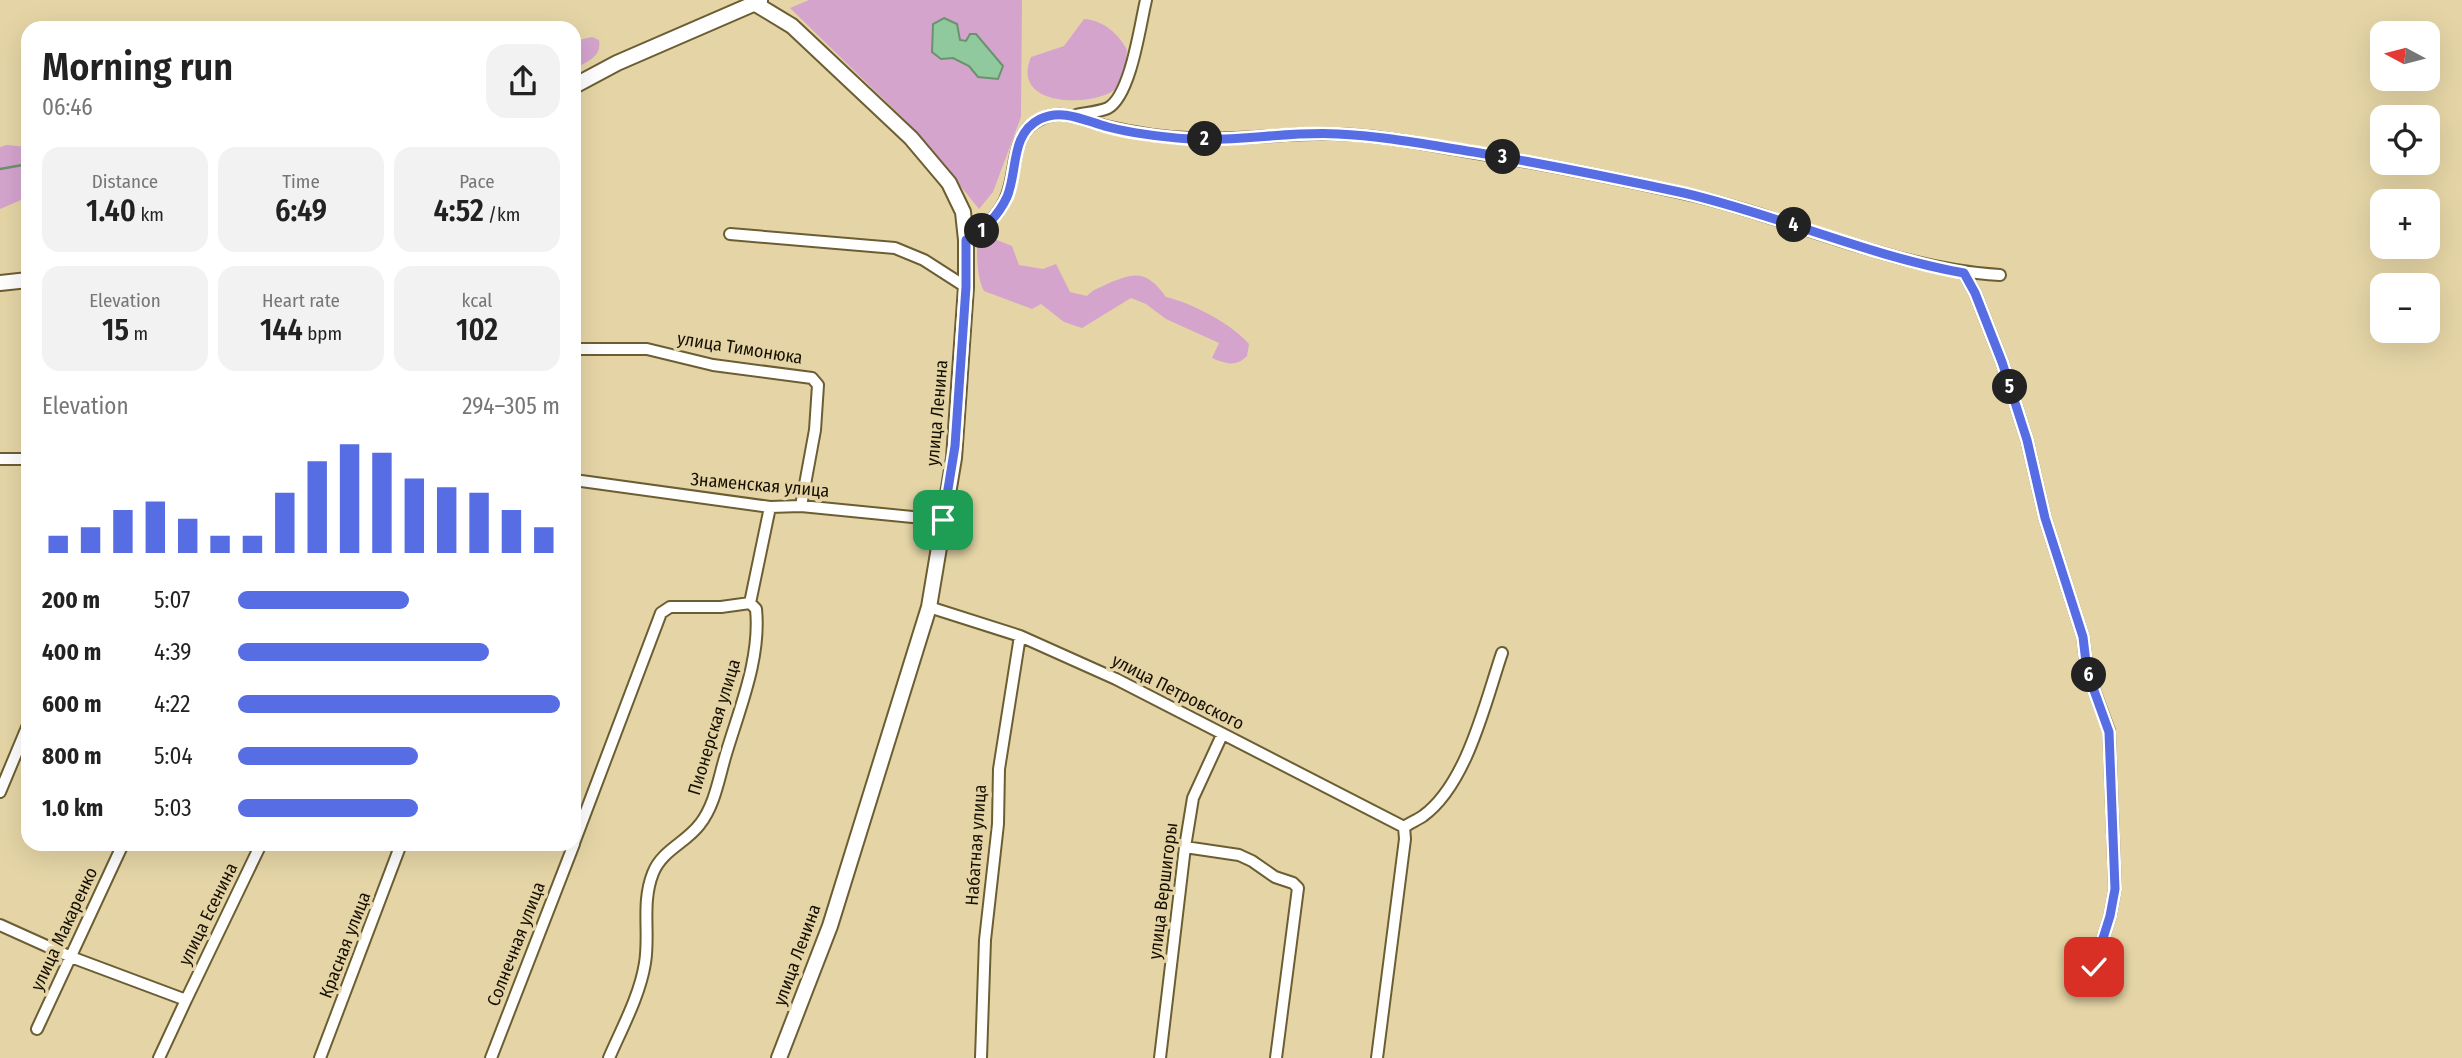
<!DOCTYPE html>
<meta charset="utf-8">
<style>
:root{--surface:#fff;--page:#f2f2f2;--text:#222;--muted:#767676;--accent:#566de3}
body{margin:0;font-family:"Fira Sans Condensed",sans-serif;background:var(--page);color:var(--text);height:100vh;display:flex;flex-direction:column;font-size:26px;white-space:nowrap}
*{box-sizing:border-box;margin:0}
p{font-size:23px;color:var(--muted)}
.icon{flex:none;width:38px;height:38px;fill:none;stroke:currentColor;stroke-width:2;stroke-linecap:round;stroke-linejoin:round}
.map{position:relative;flex:1;overflow:hidden}
.details{position:absolute;left:21px;top:21px;width:560px;height:830px;display:flex;flex-direction:column;background:var(--surface);border-radius:21px;box-shadow:0 7px 28px #0002}
.details>*{flex:none}
.needle{width:46px;rotate:277deg}
.fabs{position:absolute;left:2370px;top:21px;display:grid;gap:14px}
.fabs a{display:grid;place-items:center;width:70px;height:70px;border-radius:14px;background:var(--surface);box-shadow:0 7px 28px #0002;font-size:35px}
.pin{position:absolute;display:grid;place-items:center;width:60px;height:60px;color:#fff;margin:-30px;border-radius:14px;box-shadow:0 4px 10px #0006}
.km{position:absolute;width:35px;height:35px;margin:-18px;border-radius:50%;background:#222;color:#fff;font-size:19px;line-height:35px;text-align:center}
.round{display:grid;place-items:center;flex:none;width:74px;height:74px;border-radius:21px;background:var(--page)}
.headline{display:flex;align-items:center;justify-content:space-between;height:119px;padding:0 21px}
h1{font-size:38px;font-weight:600;line-height:52px}
.stats{display:grid;grid-template-columns:repeat(3,1fr);gap:10px;height:119px;padding:7px 21px}
.stats div{display:grid;align-content:center;border-radius:18px;background:var(--page);text-align:center}
.stats b{font-size:30px;font-weight:600}
.stats small{font-size:19px;font-weight:400}
.stats p{font-size:19px}
.chart{height:196px;padding:14px 21px}
.chart p{display:flex;justify-content:space-between}
.chart svg{width:100%;height:126px;margin-top:7px;stroke:var(--accent);stroke-width:6}
ul{padding:0 21px;list-style:none;font-size:23px}
li{display:grid;grid-template-columns:112px 84px 1fr;align-items:center;height:52px}
li i{height:18px;border-radius:9px;background:var(--accent)}
.map>svg:first-child{display:block}
.green{fill:#d4a4cd}
.water{fill:#8fc99d;stroke:#6b926e;stroke-width:2}
.lines{fill:none;stroke-linecap:round;stroke-linejoin:round}
.stream{stroke:#6b926e;stroke-width:2.5}
.minor-casing{stroke:#6c5e33;stroke-width:14}
.tertiary-casing{stroke:#6c5e33;stroke-width:18}
.minor{stroke:#fff;stroke-width:10}
.tertiary{stroke:#fff;stroke-width:14}
.route-casing{stroke:#fff;stroke-width:14}
.route{stroke:#566de3;stroke-width:9}
.labels{text-anchor:middle;stroke-width:7;stroke-linejoin:round;paint-order:stroke}
.street-label{font-size:18px;fill:#161002;stroke:#e5d5a6}
</style>
<div class="map">
<svg width="2462" height="1058" viewBox="0 0 2462 1058">
<rect width="100%" height="100%" fill="#e5d5a6"/>
<path class="green" d="M809 0H1022L1021 117 993 192 979 209 916 131 790 8Z
M1084 19C1103 20 1119 34 1127 50 1126 61 1124 77 1118 86 1106 106 1008 112 1031 57L1064 46Z
M592 37 599 40C602 58 586 61 574 70V41Z
M7 145 28 147V197L0 209V147Z
M984 239 997 240 1012 246 1019 265 1043 269 1056 264 1070 292 1087 296C1092 290 1099 288 1107 284 1136 272 1146 270 1166 297 1192 303 1232 324 1249 344L1247 356C1236 367 1226 364 1212 358L1219 343 1166 319 1146 304 1131 298 1082 328 1064 322 1041 304 1032 309 984 291C977 278 977 260 977 245Z"/>
<path class="water" d="M944 18 957 24 960 40 966 41 970 34H976L1003 66 998 79 978 77 969 66 953 58 941 59 932 52 933 24Z"/>
<g class="lines">
<path class="stream" d="M0 169 28 164"/>
<g class="minor-casing">
<path id="minor" d="M1076 115C1085 113 1099 112 1108 108 1131 95 1140 25 1146 0
M730 234 895 248 924 260 966 287
M966 240C984 229 1000 215 1007 195 1017 170 1011 134 1039 120 1063 107 1086 122 1110 127 1136 133 1162 137 1188 138 1237 142 1287 132 1336 134 1379 135 1422 144 1465 151 1538 163 1610 177 1682 193 1787 216 1892 269 2000 275
M1964 273 1975 293 2002 362 2027 440 2045 518 2083 637 2087 671 2109 731 2115 889 2110 916 2094 967
M574 349H647L713 365 812 378 818 385 815 430 801 506
M0 459H28
M574 480 770 507 801 506 943 520
M929 607 1020 636 1116 679 1404 827 1405 839 1377 1058
M0 792 28 725
M1404 827C1410 823 1417 820 1423 816 1467 784 1485 703 1502 653
M574 843 661 613 670 607H721L750 603
M1185 847 1239 855 1252 861 1275 877 1293 883 1298 888 1276 1058
M0 925 71 957 186 1000 261 844
M37 1029 123 844
M159 1058 186 1000
M320 1058 401 844
M491 1058 574 844
M609 1058C622 1028 640 995 645 963 650 933 641 903 653 873 662 850 686 843 700 824 715 805 719 777 726 754 740 707 761 658 756 609L750 603 770 507
M981 1058 985 940 998 824 999 769 1020 636
M1160 1058 1185 847 1193 798 1222 735"/>
</g>
<g class="tertiary-casing">
<path id="tertiary" d="M754 3 792 26 911 138 949 183 963 212 966 240V287L954 458 929 607 830 926 779 1058
M574 86 617 63 760 1
M0 283 28 280"/>
</g>
<use href="#minor" class="minor"/>
<use href="#tertiary" class="tertiary"/>
</g>
<g class="lines">
<g class="route-casing">
<path id="route" d="M943 520 955 446 966 287V240C984 230 998 216 1007 197 1018 171 1010 134 1040 119 1063 108 1085 121 1108 127 1135 134 1163 137 1190 139 1239 142 1289 131 1338 134 1384 136 1429 145 1474 152 1544 164 1614 178 1684 193 1778 215 1869 256 1964 273L1975 293 2002 362 2027 440 2045 518 2083 637 2087 671 2109 732 2115 889 2110 916 2094 967"/>
</g>
<use href="#route" class="route"/>
</g>
<g class="labels">
<g class="street-label">
<text transform="translate(740 348) rotate(9)" y="6">улица Тимонюка</text>
<text transform="translate(937 413) rotate(-85)" y="6">улица Ленина</text>
<text transform="translate(760 485) rotate(5)" y="6">Знаменская улица</text>
<text transform="translate(1178 692) rotate(27)" y="6">улица Петровского</text>
<text transform="translate(714 727) rotate(-73)" y="6">Пионерская улица</text>
<text transform="translate(976 845) rotate(-86)" y="6">Набатная улица</text>
<text transform="translate(1163 891) rotate(-83)" y="6">улица Вершигоры</text>
<text transform="translate(208 914) rotate(-64)" y="6">улица Есенина</text>
<text transform="translate(64 929) rotate(-65)" y="6">улица Макаренко</text>
<text transform="translate(516 944) rotate(-69)" y="6">Солнечная улица</text>
<text transform="translate(345 945) rotate(-69)" y="6">Красная улица</text>
<text transform="translate(797 955) rotate(-70)" y="6">улица Ленина</text>
</g>
</g>
</svg>
<div class="fabs">
<a><svg class="needle" viewBox="-14 -14 28 28"><path d="M0-13l5 13h-10z" fill="#e53935"/><path d="M0 13l5-13h-10z" fill="#767676"/></svg></a>
<a><svg class="icon" aria-label="locate" viewBox="0 0 24 24"><circle cx="12" cy="12" r="6"/><path d="M12 2v4M12 18v4M2 12h4M18 12h4"/></svg></a>
<a>+</a>
<a>−</a>
</div>
<div class="pin" style="left:943px;top:520px;background:#1e9e55"><svg class="icon" aria-label="arrive" viewBox="0 0 24 24"><path d="M6 21V4h12l-3 4 3 4H6"/></svg></div>
<div class="pin" style="left:2094px;top:967px;background:#d93025"><svg class="icon" aria-label="check" viewBox="0 0 24 24"><path d="M5 12l5 5 9-10"/></svg></div>
<b class="km" style="left:982px;top:231px">1</b>
<b class="km" style="left:1205px;top:139px">2</b>
<b class="km" style="left:1503px;top:157px">3</b>
<b class="km" style="left:1794px;top:225px">4</b>
<b class="km" style="left:2010px;top:387px">5</b>
<b class="km" style="left:2089px;top:675px">6</b>
<section class="details">
<div class="headline"><div><h1>Morning run</h1><p>06:46</p></div><a class="round"><svg class="icon" aria-label="share" viewBox="0 0 24 24"><path d="M12 15V3M7 8l5-5 5 5M5 13v7h14v-7"/></svg></a></div>
<div class="stats">
<div><p>Distance</p><b>1.40<small> km</small></b></div>
<div><p>Time</p><b>6:49</b></div>
<div><p>Pace</p><b>4:52<small> /km</small></b></div>
</div>
<div class="stats">
<div><p>Elevation</p><b>15<small> m</small></b></div>
<div><p>Heart rate</p><b>144<small> bpm</small></b></div>
<div><p>kcal</p><b>102</b></div>
</div>
<div class="chart"><p><span>Elevation</span>294–305 m</p>
<svg viewBox="0 0 160 44" preserveAspectRatio="none"><path d="M5 44V38M15 44V35M25 44V29M35 44V26M45 44V32M55 44V38M65 44V38M75 44V23M85 44V12M95 44V6M105 44V9M115 44V18M125 44V21M135 44V23M145 44V29M155 44V35"/></svg>
</div>
<ul>
<li><b>200 m</b>5:07<i style="width:53%"></i></li>
<li><b>400 m</b>4:39<i style="width:78%"></i></li>
<li><b>600 m</b>4:22<i style="width:100%"></i></li>
<li><b>800 m</b>5:04<i style="width:56%"></i></li>
<li><b>1.0 km</b>5:03<i style="width:56%"></i></li>
</ul>
</section>
</div>
